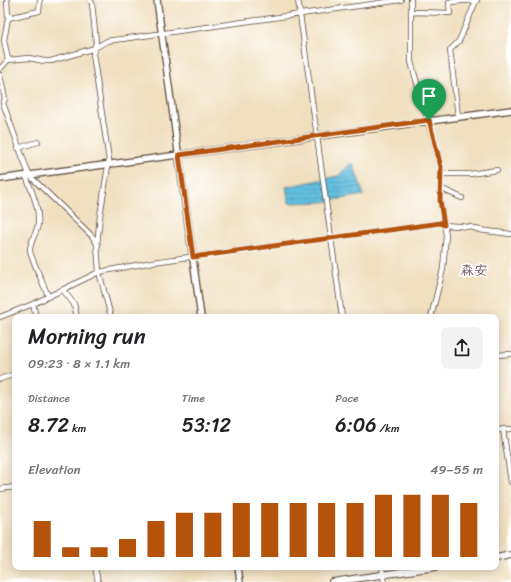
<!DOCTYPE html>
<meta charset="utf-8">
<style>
:root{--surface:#fff;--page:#f2f2f2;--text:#202124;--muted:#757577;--accent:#b45309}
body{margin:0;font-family:Sriracha,"Klee One",sans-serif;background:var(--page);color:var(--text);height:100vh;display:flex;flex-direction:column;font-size:15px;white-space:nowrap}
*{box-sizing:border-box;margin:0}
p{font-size:13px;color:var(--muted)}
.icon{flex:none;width:22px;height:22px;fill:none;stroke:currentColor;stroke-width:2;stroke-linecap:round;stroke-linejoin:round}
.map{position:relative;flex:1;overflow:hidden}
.sheet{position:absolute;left:12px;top:314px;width:487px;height:256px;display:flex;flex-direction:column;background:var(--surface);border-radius:8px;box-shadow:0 2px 10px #0003}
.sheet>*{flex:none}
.pin{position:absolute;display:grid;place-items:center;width:34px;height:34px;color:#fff;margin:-41px -17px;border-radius:50% 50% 50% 0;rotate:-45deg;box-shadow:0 0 4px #0007}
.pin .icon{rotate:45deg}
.round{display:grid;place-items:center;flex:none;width:42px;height:42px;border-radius:8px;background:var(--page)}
.overview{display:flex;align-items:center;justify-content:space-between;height:68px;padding:0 16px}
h1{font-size:22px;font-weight:600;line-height:30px}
.figures{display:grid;grid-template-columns:repeat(3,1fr);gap:6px;height:68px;padding:4px 16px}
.figures div{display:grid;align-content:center}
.figures b{font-size:20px;font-weight:600}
.figures small{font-size:11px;font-weight:400}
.figures p{font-size:11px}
.chart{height:112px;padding:8px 16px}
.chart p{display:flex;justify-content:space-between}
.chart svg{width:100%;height:72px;margin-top:4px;stroke:var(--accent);stroke-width:6}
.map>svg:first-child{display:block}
.water{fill:url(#water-rules);stroke:#4e747f}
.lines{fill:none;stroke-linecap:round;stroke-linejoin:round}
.minor-casing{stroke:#564536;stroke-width:6}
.tertiary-casing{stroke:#564536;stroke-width:8}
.secondary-casing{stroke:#564536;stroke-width:8}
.minor{stroke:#fff;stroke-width:4.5}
.tertiary{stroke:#fff;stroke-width:5.5}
.secondary{stroke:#fff;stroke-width:6}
.route-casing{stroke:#fff;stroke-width:8}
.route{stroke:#b45309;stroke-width:5}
.labels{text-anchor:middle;stroke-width:3;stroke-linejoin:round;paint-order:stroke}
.quarter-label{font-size:14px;font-weight:bold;fill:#6d5b64;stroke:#fff}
</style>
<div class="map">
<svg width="511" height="582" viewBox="0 0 511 582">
<defs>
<pattern id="water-rules" width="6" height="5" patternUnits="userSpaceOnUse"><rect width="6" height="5" fill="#62bfe0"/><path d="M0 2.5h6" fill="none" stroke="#529bb5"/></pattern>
</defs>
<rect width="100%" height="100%" fill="#fff"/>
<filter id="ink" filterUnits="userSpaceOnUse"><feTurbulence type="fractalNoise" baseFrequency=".025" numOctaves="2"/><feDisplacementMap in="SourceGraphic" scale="8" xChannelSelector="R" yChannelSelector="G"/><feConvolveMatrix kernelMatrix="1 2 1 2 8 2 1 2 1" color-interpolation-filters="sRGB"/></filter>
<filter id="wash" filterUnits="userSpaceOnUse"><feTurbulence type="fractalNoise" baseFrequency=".012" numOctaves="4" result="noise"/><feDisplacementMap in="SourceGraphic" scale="16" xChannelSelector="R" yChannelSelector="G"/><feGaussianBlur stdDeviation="0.9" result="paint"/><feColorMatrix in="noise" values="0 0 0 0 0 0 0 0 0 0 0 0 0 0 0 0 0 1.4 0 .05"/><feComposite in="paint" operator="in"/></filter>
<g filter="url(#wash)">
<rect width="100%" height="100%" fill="#f0e0c0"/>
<path class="water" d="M351 163 353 164 364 195 323 202 289 203 286 187 338 176Z"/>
</g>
<g filter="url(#ink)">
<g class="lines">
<g class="minor-casing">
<path id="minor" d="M90 0 92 3 96 42 93 54 109 160 100 216 97 245 99 272 111 317
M298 0 342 317
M411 0V62L441 167 440 200 446 235 443 269 431 317
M412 12 450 13 449 2 477 0
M8 18 39 11 40 0
M8 60 29 58 44 61H51L95 48 107 41 401 0
M0 69 8 60 4 40 8 18 7 0
M0 75 5 99 3 103 29 175 92 236 98 245
M458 116 450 50 459 41 476 1
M18 148 38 142
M440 174H470L497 170
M26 176C31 190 40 208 38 224 37 233 30 241 30 250 29 253 46 290 48 296
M440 188 462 198
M63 290 74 304 77 317
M33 304 36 317
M0 317 33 304 99 272 153 262 440 223 444 225 471 227 479 230 511 234
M496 355 511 354
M0 379 15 374
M503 429 511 482
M496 430 511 429
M0 489 15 487
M95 567 98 582
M382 567 384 582"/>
</g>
<g class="tertiary-casing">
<path id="tertiary" d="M157 0 201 317
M0 179 511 110
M238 567 240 582"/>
</g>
<g class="secondary-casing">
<path id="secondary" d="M496 558 511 555
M332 582 436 567"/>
</g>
<use href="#minor" class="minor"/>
<use href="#tertiary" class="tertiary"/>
<use href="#secondary" class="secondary"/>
</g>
</g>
<g class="lines" filter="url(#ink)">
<g class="route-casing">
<path id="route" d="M429 120 441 167 440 200 444 225 440 223 193 257 179 155Z"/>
</g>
<use href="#route" class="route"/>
</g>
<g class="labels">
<g class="quarter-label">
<text x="474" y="275">森安</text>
</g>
</g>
</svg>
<div class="pin" style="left:429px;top:120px;background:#1e9e55"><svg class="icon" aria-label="arrive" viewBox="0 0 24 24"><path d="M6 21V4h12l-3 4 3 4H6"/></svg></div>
<section class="sheet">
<div class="overview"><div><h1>Morning run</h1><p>09:23 · 8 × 1.1 km</p></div><a class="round"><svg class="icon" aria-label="share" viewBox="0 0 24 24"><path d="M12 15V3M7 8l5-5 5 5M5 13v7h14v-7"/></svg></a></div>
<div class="figures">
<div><p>Distance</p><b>8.72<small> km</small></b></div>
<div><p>Time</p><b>53:12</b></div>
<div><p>Pace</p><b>6:06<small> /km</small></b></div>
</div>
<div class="chart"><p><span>Elevation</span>49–55 m</p>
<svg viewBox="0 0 160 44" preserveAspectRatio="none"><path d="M5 44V22M15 44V38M25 44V38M35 44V33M45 44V22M55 44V17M65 44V17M75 44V11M85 44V11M95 44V11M105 44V11M115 44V11M125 44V6M135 44V6M145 44V6M155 44V11"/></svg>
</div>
</section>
</div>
